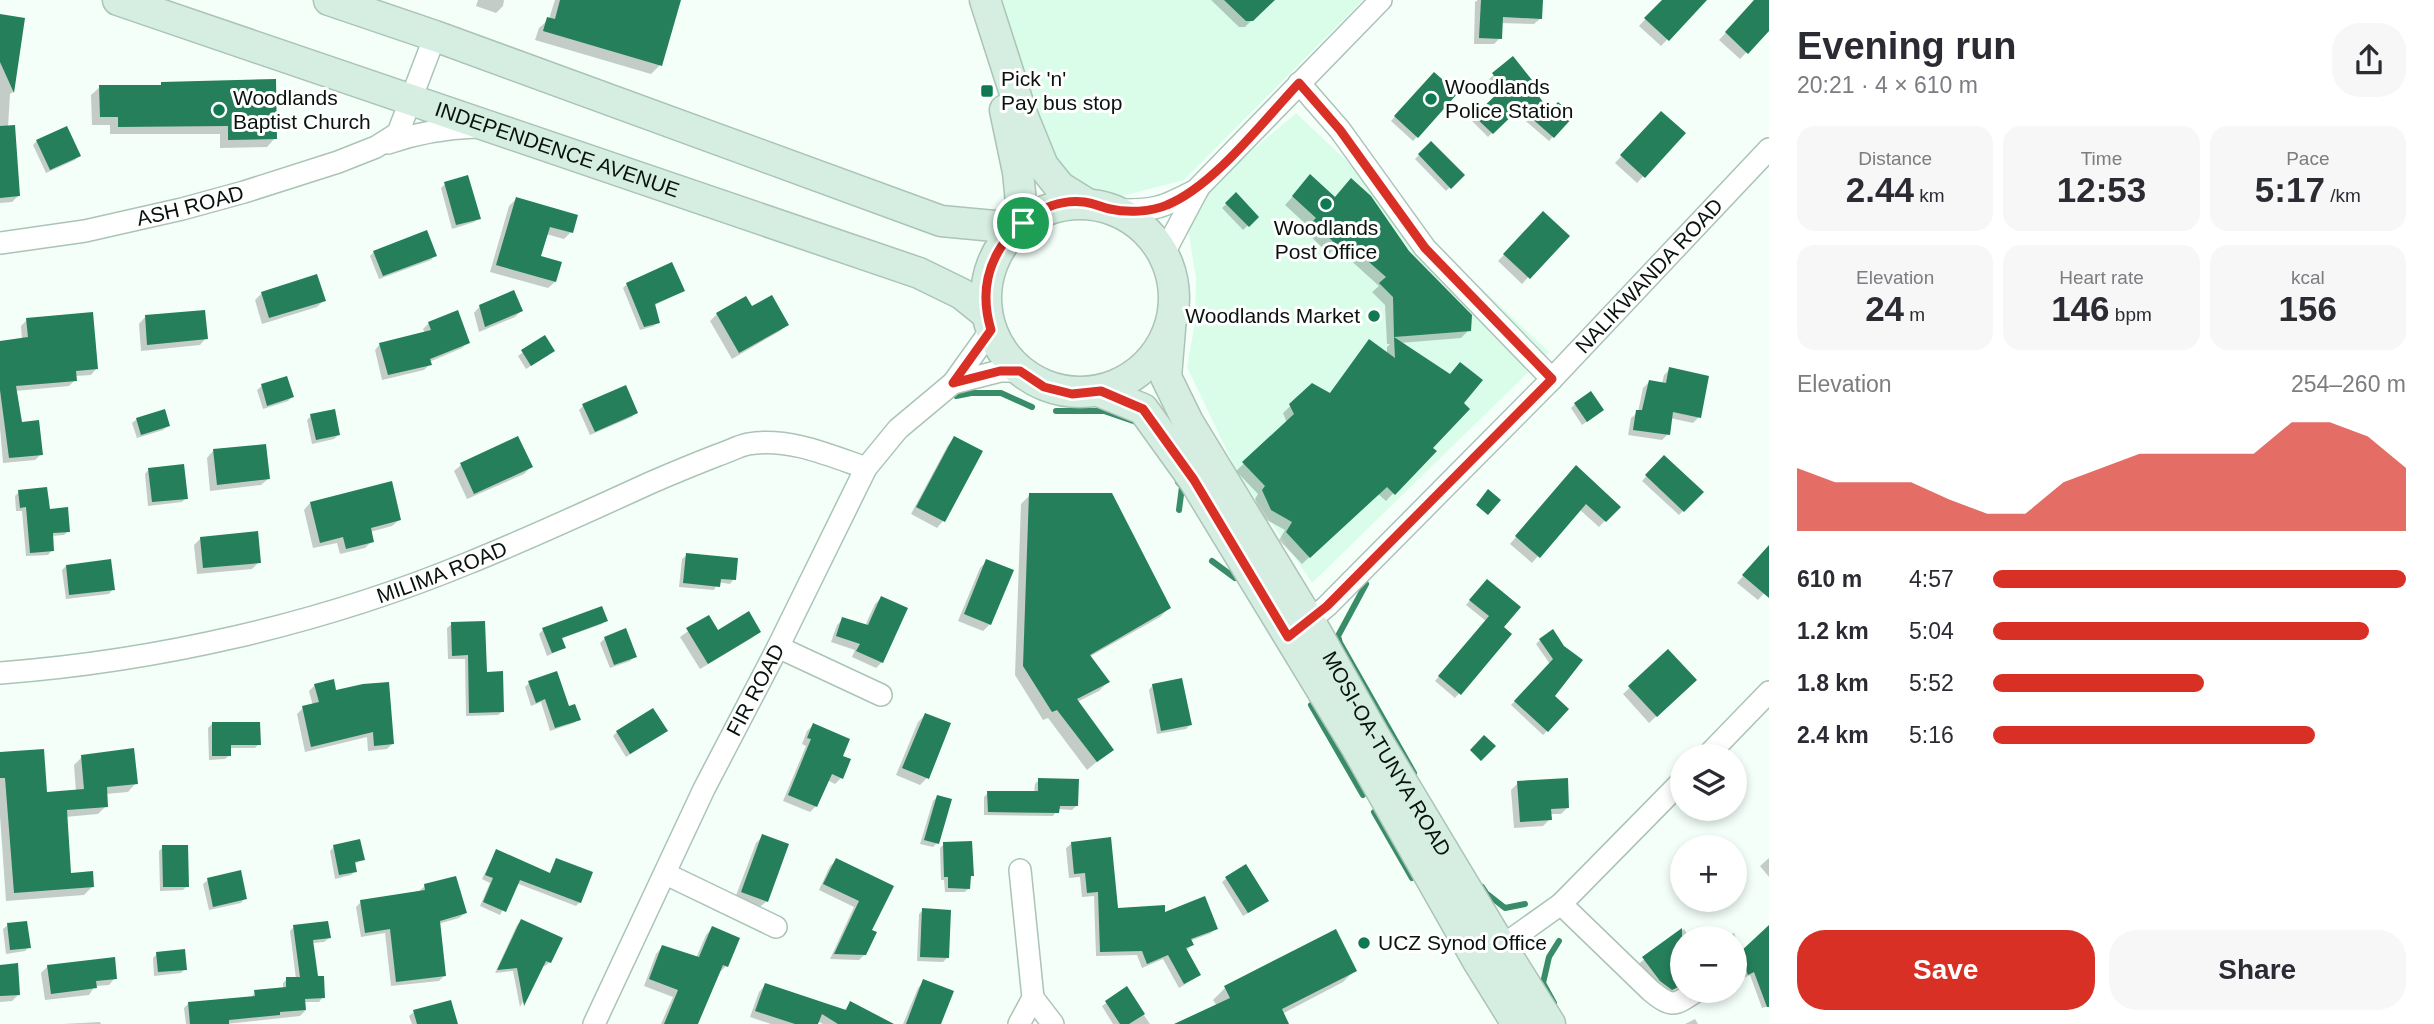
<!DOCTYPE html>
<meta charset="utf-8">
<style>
:root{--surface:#fff;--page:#f7f7f7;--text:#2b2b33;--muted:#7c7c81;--accent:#d93025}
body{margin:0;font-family:Arial,sans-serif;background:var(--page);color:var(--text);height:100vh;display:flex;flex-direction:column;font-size:26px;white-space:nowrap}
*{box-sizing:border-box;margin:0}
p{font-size:23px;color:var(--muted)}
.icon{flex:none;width:38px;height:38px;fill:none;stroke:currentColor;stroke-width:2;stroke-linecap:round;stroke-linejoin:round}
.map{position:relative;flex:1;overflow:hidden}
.side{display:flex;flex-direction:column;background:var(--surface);width:665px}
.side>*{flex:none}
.controls{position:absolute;left:1670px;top:744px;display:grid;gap:14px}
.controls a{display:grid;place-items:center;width:77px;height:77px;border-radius:50%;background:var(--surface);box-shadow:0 4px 10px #0003;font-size:35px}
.pin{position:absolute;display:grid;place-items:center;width:60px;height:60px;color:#fff;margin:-30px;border:4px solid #fff;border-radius:50%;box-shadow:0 2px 7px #0007}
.round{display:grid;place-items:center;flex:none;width:74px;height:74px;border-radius:28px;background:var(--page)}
.overview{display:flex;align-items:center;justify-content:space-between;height:119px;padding:0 28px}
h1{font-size:38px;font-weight:700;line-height:52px}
.stats{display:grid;grid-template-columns:repeat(3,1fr);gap:10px;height:119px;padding:7px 28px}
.stats div{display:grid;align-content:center;border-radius:18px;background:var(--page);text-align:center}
.stats b{font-size:35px;font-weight:700}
.stats small{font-size:19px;font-weight:400}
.stats p{font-size:19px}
.chart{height:196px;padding:14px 28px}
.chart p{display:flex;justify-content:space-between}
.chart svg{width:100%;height:126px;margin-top:7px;fill:var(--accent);opacity:.7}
.primary-button{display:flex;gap:14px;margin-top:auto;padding:14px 28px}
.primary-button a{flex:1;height:80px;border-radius:28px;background:var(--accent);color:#fff;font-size:28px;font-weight:700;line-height:80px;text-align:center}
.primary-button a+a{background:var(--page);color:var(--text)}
ul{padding:0 28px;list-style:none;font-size:23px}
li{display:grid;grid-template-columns:112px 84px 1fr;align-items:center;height:52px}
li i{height:18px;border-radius:9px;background:var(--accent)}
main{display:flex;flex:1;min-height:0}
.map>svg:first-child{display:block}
.built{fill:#dafdea}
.shadow{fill:#0003}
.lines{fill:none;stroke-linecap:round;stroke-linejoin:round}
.stream{stroke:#398c68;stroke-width:6}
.building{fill:#257f5a}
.street-casing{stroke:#aac4b6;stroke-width:24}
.secondary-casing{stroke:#aac4b6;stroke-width:33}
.street{stroke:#fff;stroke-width:21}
.secondary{stroke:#d6ede2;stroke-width:30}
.route-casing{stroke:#fff;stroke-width:14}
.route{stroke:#d93025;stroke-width:9}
.poi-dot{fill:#0f7953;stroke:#fff;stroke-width:2.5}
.labels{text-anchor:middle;stroke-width:6;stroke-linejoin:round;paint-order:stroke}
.poi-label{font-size:21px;fill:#09130e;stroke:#fff;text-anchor:start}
.street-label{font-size:21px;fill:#09130e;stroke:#fff}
</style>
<main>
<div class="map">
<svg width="1769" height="1024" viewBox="0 0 1769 1024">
<rect width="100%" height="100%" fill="#f4fff9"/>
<path class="built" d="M985 0H1363L1184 180 1115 198 1084 192 1037 160Z
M1296 113 1549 352 1312 583 1237 472 1187 367 1195 323 1196 278 1187 223 1198 197Z"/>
<path class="shadow" d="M478 0H504L503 6 496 13 476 6Z
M555 0H680L660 65 651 74 535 40 539 28 549 19Z
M1211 0H1272L1245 27H1239Z
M1478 0H1541V18L1534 24 1501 23 1500 38 1494 44H1474L1475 2Z
M1663 0H1705L1661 46 1639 26Z
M1756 0H1765L1769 4V29L1740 59 1719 40Z
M0 17 23 19 13 92 10 94 8 127 18 196 12 202 0 203Z
M1513 59 1526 83 1550 113 1571 116 1549 141 1514 111 1488 137 1472 121 1500 93 1489 79Z
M1434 74 1455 93 1413 141 1391 121Z
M162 84 275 138 267 147 220 148V134H110V125H92L91 95 100 87 159 86Z
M1662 113 1683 134 1637 183 1615 163Z
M37 141 79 155 75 160 46 173 33 145Z
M1431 143 1462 175 1446 191 1415 159Z
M445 184 479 218 474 222 452 229 441 188Z
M1303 185 1335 198 1408 252 1469 330 1461 338 1400 343 1431 448 1434 451 1386 501 1378 494 1302 564 1279 540 1285 530 1263 518 1255 499 1258 494 1236 471 1287 423 1283 413 1312 385 1329 394 1369 342 1387 355V347L1390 344H1387L1385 305 1372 292 1379 286 1336 247 1329 254 1305 231 1309 227 1285 205Z
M1236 195 1257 217 1243 230 1222 208Z
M516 199 571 232 564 239 546 234 539 257 555 282 548 288 490 272 509 206Z
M1543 214 1567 236 1522 284 1498 261Z
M374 252 435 255 431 260 379 279 370 256Z
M627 284 683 291 653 306 658 322 654 326 640 330 623 288Z
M262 293 324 300 317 307 262 324 255 300Z
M480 306 521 311 515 317 479 332 474 313Z
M752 309 787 325 780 331 732 359 710 321 717 314Z
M145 317 206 338 200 345 141 351 139 324Z
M27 320 96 369 91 375 75 376V380L69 386 15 391 20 424 41 454 35 460 3 463 0 428V343L22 340 21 326Z
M429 323 468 342 462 348 429 362 430 364 424 370 382 380 375 350 380 344 425 333 423 329Z
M544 337 548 355 526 369 518 356Z
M1670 369 1699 417 1693 423 1670 418 1668 434 1662 440 1628 435 1631 418 1638 412 1643 388 1649 382 1662 384 1664 375Z
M262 386 292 397 288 401 263 409 257 390Z
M1575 404 1598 414 1582 425 1571 408Z
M583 406 636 412 632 417 590 435 579 410Z
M311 416 338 435 334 439 312 444 307 420Z
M137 419 168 426 163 430 137 438 132 423Z
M955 438 943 521 937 528 911 514 948 445Z
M213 451 268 479 261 485 210 491 207 458Z
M1664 457 1701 492 1679 515 1642 481Z
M461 465 531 467 524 474 467 499 454 471Z
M149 469 186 498 182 502 148 506 145 474Z
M1570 474 1618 507 1599 527 1579 509 1532 563 1510 544Z
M19 492 48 511 68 531 64 535 51 536 52 550 48 555 26 556 22 511H16L15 496Z
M1030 495 1169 608 1160 617 1089 657 1108 682 1099 691 1077 702 1111 750 1087 770 1048 718 1043 720 1015 675 1021 504Z
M310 503 399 520 392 526 370 532 372 541 365 548 340 554 337 543 313 548 304 510Z
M201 538 259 562 252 569 197 574 194 545Z
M1769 546V588L1758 600 1737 583Z
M687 555 734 579 730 584 718 582 714 590 679 587 682 559Z
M987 561 990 624 983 631 958 621 980 568Z
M66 566 113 589 109 594 66 599 62 570Z
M1483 585 1501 628 1510 635 1455 698 1435 681 1486 621 1466 605Z
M881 598 882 662 876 668 852 657 855 650 831 642 837 625 843 619 865 626 875 604Z
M708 617 717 632 759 631 752 638 700 669 680 637Z
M606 620 602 624 560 639 564 648 547 656 539 634 543 630Z
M452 624 485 673 503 711 498 715 466 716 465 659H448L447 628Z
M605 638 635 656 630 661 610 668 600 643Z
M1540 640 1563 647 1553 696 1567 709 1543 735 1511 705 1550 664 1536 644Z
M1668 652 1695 680 1649 723 1623 694Z
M529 683 579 719 574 723 550 731 541 702 531 706 525 687Z
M315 685 335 692 393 743 387 749 368 751 367 737 305 752 297 714 303 708 313 706 309 691Z
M1153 685 1190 725 1186 729 1157 734 1149 690Z
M925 715 949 724 927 778 920 785 896 775 918 722Z
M212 724 259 744 255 748H229L230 755 225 759 209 760 208 728Z
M813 725 840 757 841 778 835 784 827 780 816 806 810 812 783 801 806 746 802 744 807 731Z
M617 732 661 735 626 757 613 736Z
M0 754 45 794 76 792 74 765 82 757 136 783 128 792 105 794 106 806 98 814 65 817 69 875 92 887 84 895 6 901 0 816Z
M1039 780 1077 805 1072 810 1058 809 1053 816 984 815V797L988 793H1034L1035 784Z
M1518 783 1568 807 1561 814H1550V819L1543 826 1514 828 1511 790Z
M937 797V843L933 847 920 844 933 801Z
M763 836 767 901 760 907 735 898 756 843Z
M1072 843 1117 910 1164 914 1216 928 1211 933 1190 941 1192 945 1186 951 1199 974 1194 979 1179 988 1163 959 1142 968 1137 955 1096 956 1094 896 1082 897 1080 877 1069 878 1066 848Z
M944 844 972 875 969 878V888L965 892H945L944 880H941L940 848Z
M163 847 187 886 183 890 160 891 159 851Z
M334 847 363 859 353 865 355 871 351 875 335 879 330 851Z
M496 851 549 874 557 860 580 902 576 906 516 883 500 915 480 906 490 883 482 879Z
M1769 858V877L1760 866Z
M836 861 891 887 870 931 865 954 859 960 830 959 854 907 819 890 830 866Z
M1227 878 1262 905 1243 916 1222 882Z
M208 880 245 898 241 903 209 910 203 884Z
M425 886 465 913 459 918 438 924 444 976 439 981 391 986 385 933 361 937 356 907 361 902 419 891Z
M923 910 947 958 943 962 917 961 919 914Z
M521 921 550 962 545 966 542 965 520 1007 513 971 495 973 517 925Z
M8 925 29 947 25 951 6 954 3 929Z
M294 927 329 938 324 942 312 943 316 978 323 997 319 1002H304L305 1011 300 1016 226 1024H186L184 1008 188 1004 251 998 255 992 283 989V983L287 979H296L290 931Z
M712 928 726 966 720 972 697 1024H661L673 997 644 986 656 954 662 947 696 958 706 935Z
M1769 928V1006L1762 1008 1750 975 1744 978 1738 964 1734 965V938H1723L1734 933 1742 952Z
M1684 929 1690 938H1682V986L1665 995 1637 965Z
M1336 932 1355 970 1343 982 1282 1014 1287 1024H1185L1217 1006 1213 1000 1225 988Z
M157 954 185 969 181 973 154 976 153 958Z
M48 966 115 978 109 985 95 986 89 995 45 1000 41 973Z
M0 967 19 994 12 1001 0 1002Z
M924 981 939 1024H903L918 988Z
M765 985 844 1011 850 1003 890 1024H823L817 1021V1024H771L750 1017 759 992Z
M1126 989 1150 1024H1113L1102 1006Z
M414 1012 456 1024H412L409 1016Z
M1695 1019 1698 1024H1685Z
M100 1022 101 1024H62H63Z"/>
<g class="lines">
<path class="stream" d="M956 396 971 393H1001L1032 407
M1056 411H1104L1136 422
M1178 482 1182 487 1179 510
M1212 561 1235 578
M1366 584 1338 636 1340 643 1414 773
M1311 705 1363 795
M1374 812 1412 878
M1482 887 1486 893 1505 908 1525 904
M1554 1003 1543 983 1549 957 1559 941"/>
</g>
<path class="building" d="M560 0H681L662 66 543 31 547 17 555 19Z
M1224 0H1275L1253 21H1246Z
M1481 0H1543L1542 19 1503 17 1502 39 1479 38Z
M1662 0H1707L1669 41 1644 18Z
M1754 0H1769V31L1748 54 1725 32Z
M0 14 25 18 14 93 0 62Z
M1513 56 1532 80 1528 82 1550 111 1558 102 1574 116 1554 138 1520 108 1493 134 1474 116 1503 88 1492 73Z
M1434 72 1458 93 1418 138 1394 116Z
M276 79 277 139 228 140V126L118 127V117H100L99 85H161V82Z
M1661 111 1686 133 1645 178 1620 155Z
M15 125 20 196 0 198V126Z
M67 126 81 156 50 170 36 140Z
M1431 141 1465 175 1451 189 1418 154Z
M1310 174 1335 197 1351 178 1371 196 1409 251 1472 315 1471 331 1394 337 1393 297 1379 283 1386 277 1344 240 1339 247 1312 222 1316 218 1292 196Z
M468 175 481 219 456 225 444 182Z
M1236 192 1259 217 1249 227 1225 203Z
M516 197 578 215 573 233 550 227 541 256 562 262 556 282 496 265Z
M1543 211 1570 236 1530 279 1503 254Z
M427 230 437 256 383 276 373 251Z
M672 262 685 291 655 304 660 323 644 327 626 283Z
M317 274 326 301 269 318 261 292Z
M514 290 523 311 485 327 479 305Z
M772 295 789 325 739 353 716 313 746 296 752 306Z
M205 310 208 339 147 345 145 315Z
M458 310 470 343 430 359 432 365 388 375 379 343 431 330 428 322Z
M93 312 98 369 76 371 77 381 16 386 22 422 39 420 43 455 9 458 0 390V341L28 337 26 318Z
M545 335 555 351 531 366 521 350Z
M1394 337 1450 374 1460 362 1483 380 1464 403 1470 409 1433 448 1437 451 1395 495 1387 487 1310 558 1286 532 1292 522 1271 510 1262 490 1265 486 1242 462 1294 414 1289 404 1312 383 1330 393 1369 339 1395 358Z
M1669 367 1709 376 1701 418 1673 412 1670 435 1633 430 1636 410H1642L1649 380 1666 383Z
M287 376 294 397 267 406 261 384Z
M626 385 638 413 595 432 582 404Z
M1591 391 1604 410 1587 422 1574 403Z
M165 409 170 426 141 435 136 418Z
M335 409 340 435 316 440 310 414Z
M518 436 533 467 474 494 460 463Z
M954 436 983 451 945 522 916 507Z
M266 444 270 479 217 485 213 449Z
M1664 455 1704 492 1684 512 1645 475Z
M184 464 188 499 152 502 148 468Z
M1576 465 1621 507 1606 522 1586 504 1540 558 1515 536Z
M392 481 401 520 371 528 374 542 346 549 343 537 320 543 310 502Z
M47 487 50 509 68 507 70 532 53 533 54 551 30 553 26 507 20 508 18 490Z
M1488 489 1501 500 1488 515 1476 505Z
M1029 493H1112L1171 608 1090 655 1110 682 1077 699 1114 750 1097 762 1057 710 1052 712 1023 666Z
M258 531 261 563 203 568 200 537Z
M1769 545V598L1742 575Z
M686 553 738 558 736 580 721 579 720 587 683 583Z
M111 559 115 590 69 595 66 565Z
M986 559 1014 570 991 625 964 614Z
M1487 579 1521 607 1504 627 1512 634 1461 695 1438 676 1489 616 1469 600Z
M881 596 908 608 883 663 856 651 860 644 836 636 842 617 868 625Z
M602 606 608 621 562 638 566 648 552 653 542 628Z
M749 611 761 632 708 664 686 628 709 615 718 630Z
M485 621 487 672 503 671 504 712 469 713 468 655 452 656 451 622Z
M626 628 637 657 614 665 604 637Z
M1553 629 1564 646 1583 660 1555 696 1569 709 1548 732 1514 701 1553 659 1539 639Z
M1668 649 1697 680 1657 717 1628 686Z
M557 671 569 706 575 704 581 720 555 728 545 699 536 703 528 681Z
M1182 678 1192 725 1161 731 1152 684Z
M334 679 336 690 363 684 389 682 394 744 374 746 373 732 311 747 302 706 319 702 314 684Z
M653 708 668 731 630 754 616 731Z
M925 713 951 723 929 779 902 768Z
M212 722H260L261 745H231V756H212Z
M813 723 850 739 843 756 851 759 843 779 832 774 817 807 788 795 811 739 807 738Z
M1484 735 1496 746 1481 761 1470 750Z
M134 748 138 784 107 787 108 807 67 810 71 873 93 871 94 887 14 893 5 778H0V752L44 749 47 792 84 789 81 755Z
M1038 778 1079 779 1078 806H1060L1059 813 988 812 987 791H1038Z
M1568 778 1569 808 1551 809 1552 820 1520 822 1517 781Z
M937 795 952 799 939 844 924 840Z
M762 834 789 844 768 902 741 892Z
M1111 837 1118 908 1165 905V912L1205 896 1218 929 1191 939 1194 945 1186 948 1201 975 1184 984 1168 955 1147 964 1142 951 1100 952 1098 892 1087 893 1085 873 1074 874 1071 842Z
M360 839 365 860 355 862 357 872 339 875 333 845Z
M972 841 974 876H971L970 889 948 888V877H944L943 842Z
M162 845H188L189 887H163Z
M496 849 550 873 556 858 593 872 581 903 520 880 506 912 483 902 493 878 485 875Z
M836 858 894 886 872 930 877 932 866 955 834 954 859 901 823 884Z
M1246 864 1269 901 1248 913 1225 877Z
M241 870 247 899 213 907 207 878Z
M456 876 467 913 440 921 446 976 396 982 390 929 365 933 360 900 425 890 424 884Z
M922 908 951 910 949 958 920 957Z
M521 919 563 938 551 963 546 961 524 1006 517 968 497 970Z
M27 921 31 948 10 950 7 923Z
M328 921 331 938 313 940 318 976H324L325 998 305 999 306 1010 280 1012V1015L229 1020V1024H190L188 1002 255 996 254 990 286 987V977H300L293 925Z
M1769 925V1007H1767L1754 972 1748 975 1739 953Z
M712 926 740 938 728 967 723 965 698 1024H664L678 990 649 979 662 945 699 957Z
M1682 928V985L1672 990 1660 981 1642 957Z
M1336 929 1357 971 1282 1009 1289 1024H1174L1230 998 1224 986Z
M185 949 187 970 158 972 156 952Z
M115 957 117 979 96 981 97 988 51 994 47 965Z
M18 963 20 995 0 996V965Z
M923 979 954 991 941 1024H906Z
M765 983 846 1010 850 1001 894 1024H838L822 1014 818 1024H795L755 1011Z
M1127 986 1145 1014 1129 1024H1120L1105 1001Z
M451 1000 458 1024H417L413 1010Z"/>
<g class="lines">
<g class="street-casing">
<g id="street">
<path d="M1299 83 1340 130 1425 248 1552 379"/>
<path d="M388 143C417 133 446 128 476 127"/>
<path d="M1114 210C1155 211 1162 208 1198 189"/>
<path id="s1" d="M0 243 85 231 182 209 244 192 338 162 376 147 398 133 435 36"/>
<path d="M1164 253 1199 187 1381 0"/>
<path d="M953 383 1000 371H1020"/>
<path id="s2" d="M1298 630 1327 606 1552 379 1769 149"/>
<path d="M778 647 881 695"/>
<path id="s3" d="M0 673C158 661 320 624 466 564 528 539 589 511 650 483 673 473 695 464 718 455 728 452 738 446 748 444 788 437 829 455 866 468"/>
<path d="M1707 756 1769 692"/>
<path d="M666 874 776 927"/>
<path d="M1561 904 1651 991C1673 1009 1675 1005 1698 990"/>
<path d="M1492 953 1561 904 1682 781"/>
<path d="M1033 998 1053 1024"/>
<path id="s4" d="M594 1024 704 789 778 647 866 468 898 429 953 383 991 330"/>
<path d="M1019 1024 1033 998 1020 870"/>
</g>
</g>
<g class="secondary-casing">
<g id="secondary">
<path id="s5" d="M118 0 919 273 962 294 987 314"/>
<path d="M329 0 435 36 941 221 1016 228"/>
<path d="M985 0 1021 112 1043 166 1060 187 1084 202"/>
<path d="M1005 110 1018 172 1023 223"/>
<circle cx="1080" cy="298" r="94"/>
<path id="s6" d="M1170 329 1166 377 1188 422 1316 632 1375 737 1491 930 1550 1024"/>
<path d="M1101 392 1143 409 1194 480 1357 748 1478 961 1517 1024"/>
</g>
</g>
<use href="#street" class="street"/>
<use href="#secondary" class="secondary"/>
</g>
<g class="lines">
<g class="route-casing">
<path id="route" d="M1299 83 1340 130 1425 248 1552 379 1327 606 1288 637 1194 480 1143 409 1101 391 1072 394 1044 387 1020 371H1000L953 383 991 330C986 313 984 296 988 278 997 236 1040 197 1084 202 1093 203 1101 207 1110 209 1127 213 1151 212 1167 205 1214 186 1264 120 1299 83Z"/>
</g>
<use href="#route" class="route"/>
</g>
<g class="poi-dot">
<rect x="980" y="84" width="14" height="14" rx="3.5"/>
<circle cx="1431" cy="99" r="7"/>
<circle cx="219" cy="110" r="7"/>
<circle cx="1326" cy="204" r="7"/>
<circle cx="1374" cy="316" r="7"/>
<circle cx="1364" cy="943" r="7"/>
</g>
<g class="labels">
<g class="poi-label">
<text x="1001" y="86">Pick 'n'<tspan x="1001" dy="24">Pay bus stop</tspan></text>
<text x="1445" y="94">Woodlands<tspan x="1445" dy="24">Police Station</tspan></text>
<text x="233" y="105">Woodlands<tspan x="233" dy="24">Baptist Church</tspan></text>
<text x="1326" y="235" text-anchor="middle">Woodlands<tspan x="1326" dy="24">Post Office</tspan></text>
<text x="1360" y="323" text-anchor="end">Woodlands Market</text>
<text x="1378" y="950">UCZ Synod Office</text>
</g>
<g class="street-label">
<text dy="7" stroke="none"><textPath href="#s5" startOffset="464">INDEPENDENCE AVENUE</textPath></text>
<text dy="7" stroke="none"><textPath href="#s1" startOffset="194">ASH ROAD</textPath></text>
<text dy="7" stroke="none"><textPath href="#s2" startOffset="499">NALIKWANDA ROAD</textPath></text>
<text dy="7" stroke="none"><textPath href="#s3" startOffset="455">MILIMA ROAD</textPath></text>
<text dy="7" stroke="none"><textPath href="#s4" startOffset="371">FIR ROAD</textPath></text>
<text dy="7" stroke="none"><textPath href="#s6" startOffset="485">MOSI-OA-TUNYA ROAD</textPath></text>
</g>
</g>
</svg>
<div class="controls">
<a><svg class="icon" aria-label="layers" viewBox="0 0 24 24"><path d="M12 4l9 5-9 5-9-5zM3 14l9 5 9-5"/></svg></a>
<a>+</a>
<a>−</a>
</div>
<div class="pin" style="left:1023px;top:223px;background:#1e9e55"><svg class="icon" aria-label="arrive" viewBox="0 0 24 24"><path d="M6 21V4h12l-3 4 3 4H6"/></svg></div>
</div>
<section class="side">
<div class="overview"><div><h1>Evening run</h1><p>20:21 · 4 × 610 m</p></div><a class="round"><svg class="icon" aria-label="share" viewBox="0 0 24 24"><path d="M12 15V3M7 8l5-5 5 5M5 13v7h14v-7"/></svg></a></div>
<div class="stats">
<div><p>Distance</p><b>2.44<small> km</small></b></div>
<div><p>Time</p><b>12:53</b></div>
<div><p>Pace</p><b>5:17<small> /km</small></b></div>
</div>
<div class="stats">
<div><p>Elevation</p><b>24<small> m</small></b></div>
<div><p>Heart rate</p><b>146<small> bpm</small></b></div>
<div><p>kcal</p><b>156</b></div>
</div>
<div class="chart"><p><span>Elevation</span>254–260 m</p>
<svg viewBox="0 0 160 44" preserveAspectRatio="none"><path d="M0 44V22L10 27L20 27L30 27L40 33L50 38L60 38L70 27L80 22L90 17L100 17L110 17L120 17L130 6L140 6L150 11L160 22V44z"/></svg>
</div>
<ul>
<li><b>610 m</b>4:57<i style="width:100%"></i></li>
<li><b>1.2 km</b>5:04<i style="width:91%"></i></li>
<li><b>1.8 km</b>5:52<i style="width:51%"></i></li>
<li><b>2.4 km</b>5:16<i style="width:78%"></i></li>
</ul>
<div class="primary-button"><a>Save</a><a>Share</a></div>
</section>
</main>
